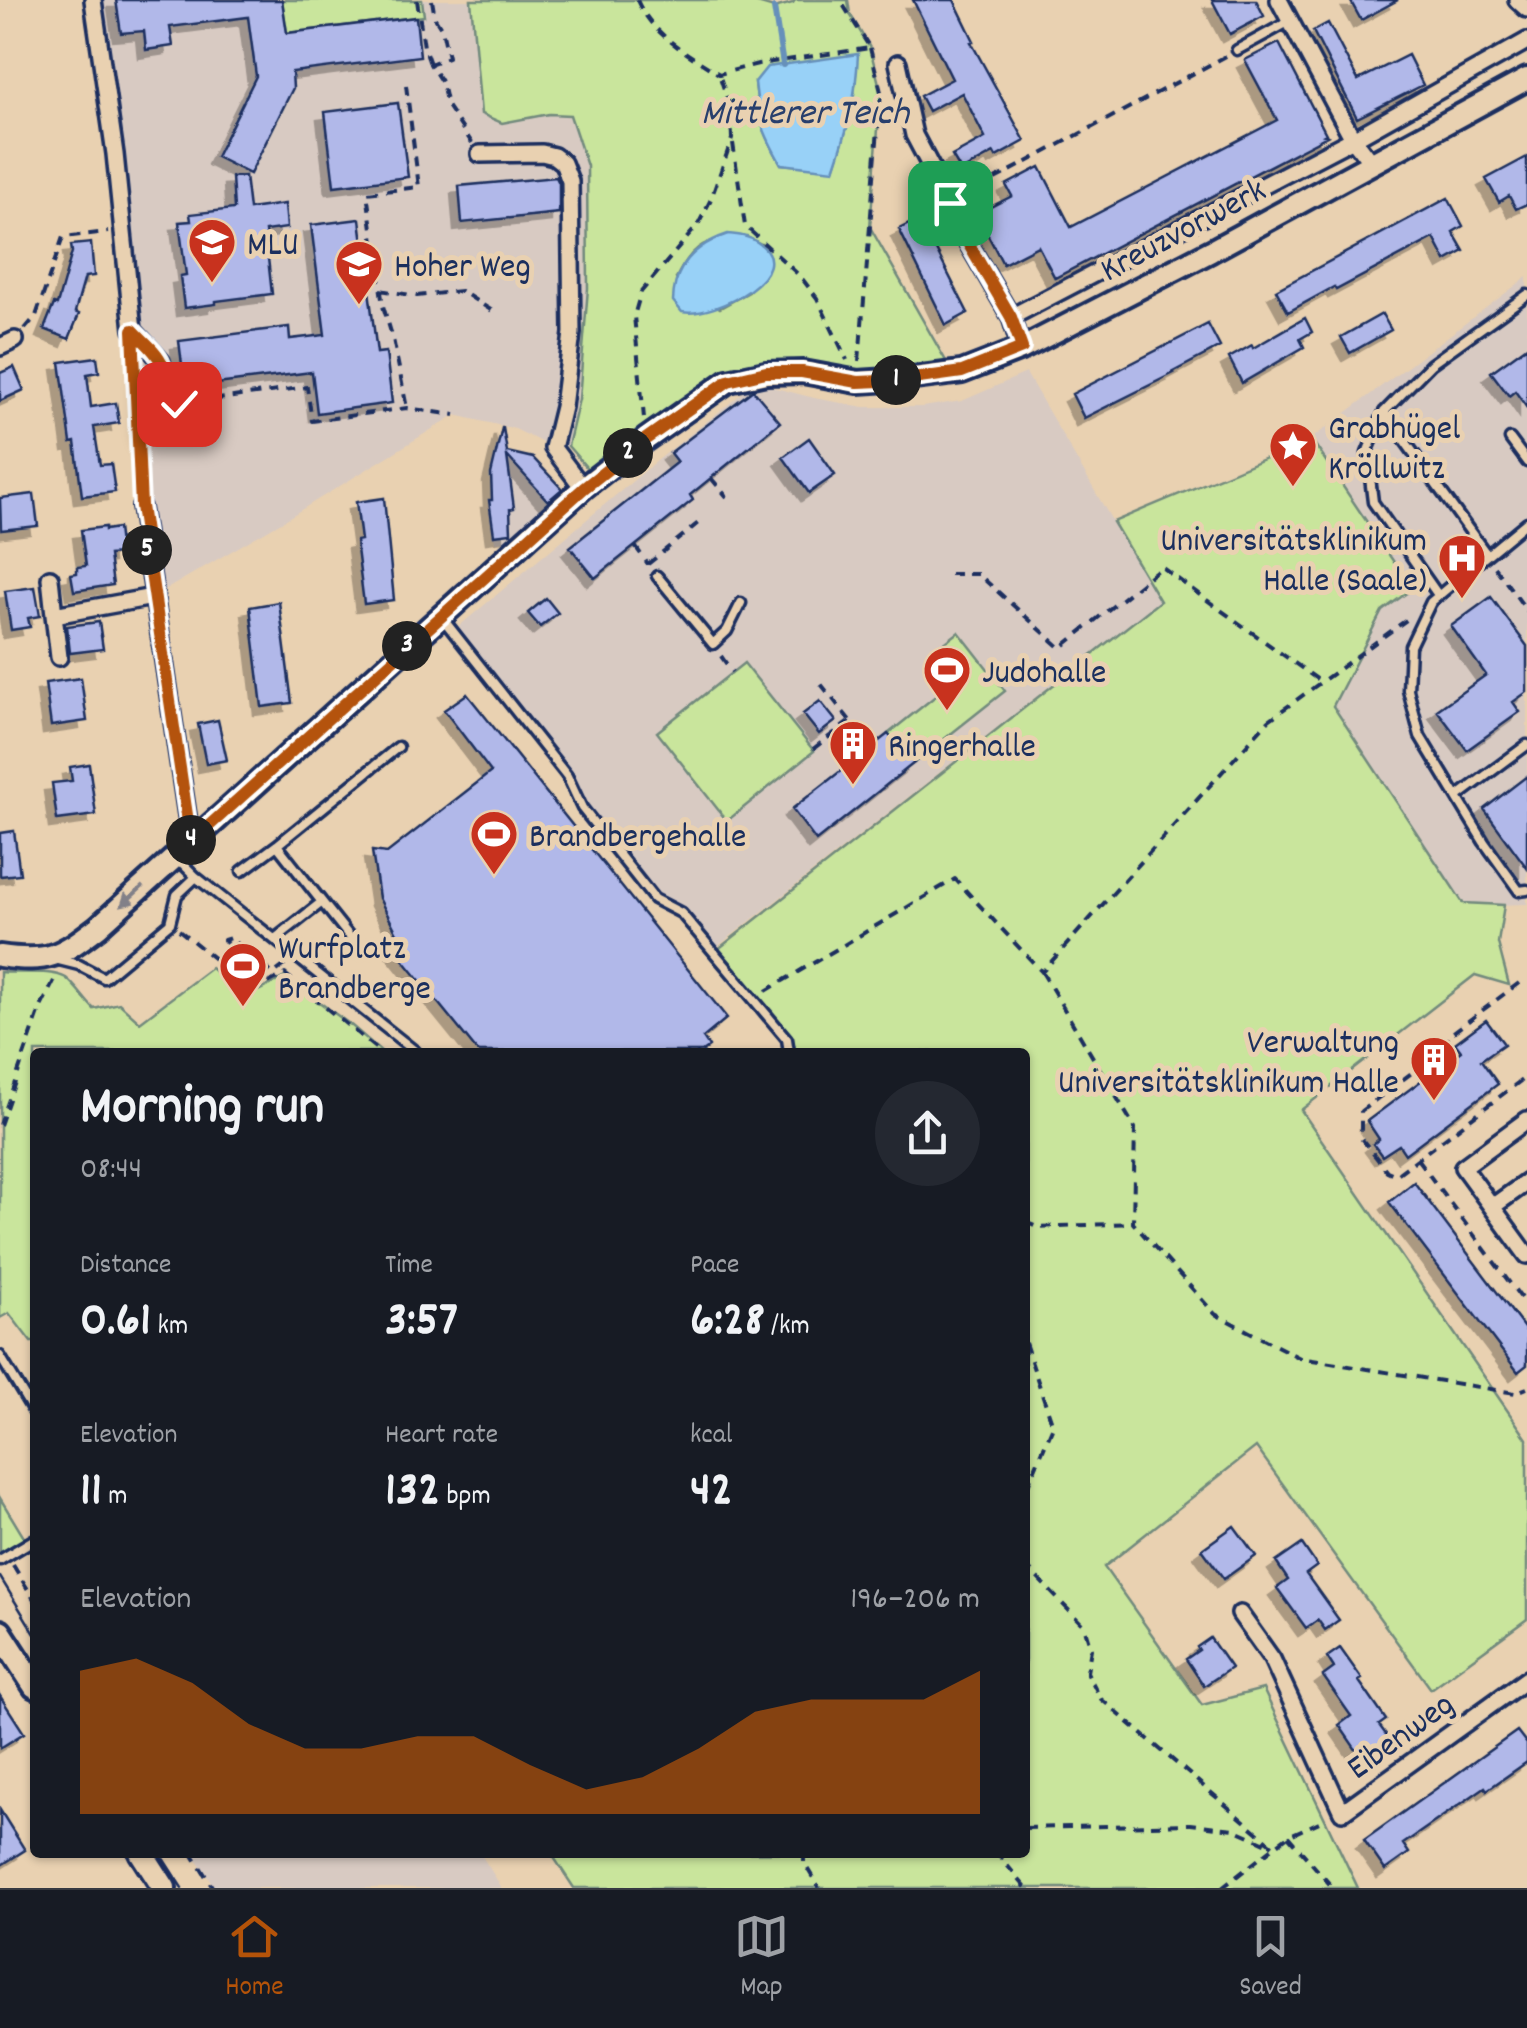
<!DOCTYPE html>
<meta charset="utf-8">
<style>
:root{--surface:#171b24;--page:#242831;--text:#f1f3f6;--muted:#9ea1a6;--line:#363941;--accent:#b45309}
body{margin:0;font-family:Dekko,sans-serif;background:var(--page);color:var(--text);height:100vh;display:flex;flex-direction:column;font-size:38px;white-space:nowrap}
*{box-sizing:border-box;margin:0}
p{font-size:32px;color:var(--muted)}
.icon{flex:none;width:55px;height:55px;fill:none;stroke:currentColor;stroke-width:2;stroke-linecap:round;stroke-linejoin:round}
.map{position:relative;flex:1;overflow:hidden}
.drawer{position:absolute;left:30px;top:1048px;width:1000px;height:810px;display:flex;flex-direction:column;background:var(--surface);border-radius:10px;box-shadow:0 2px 8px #0004}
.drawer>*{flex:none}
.pin{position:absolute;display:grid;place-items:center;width:85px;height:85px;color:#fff;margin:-42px;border-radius:20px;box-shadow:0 5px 15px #0006}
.km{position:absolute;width:50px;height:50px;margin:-25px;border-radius:50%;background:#222;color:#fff;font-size:28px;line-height:50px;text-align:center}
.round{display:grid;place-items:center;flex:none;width:105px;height:105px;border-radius:52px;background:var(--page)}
.summary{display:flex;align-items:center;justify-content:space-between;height:170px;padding:0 50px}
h1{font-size:55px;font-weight:700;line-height:75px}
.figures{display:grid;grid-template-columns:repeat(3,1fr);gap:15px;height:170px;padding:10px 50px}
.figures div{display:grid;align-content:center}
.figures b{font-size:50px;font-weight:700}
.figures small{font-size:28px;font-weight:400}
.figures p{font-size:28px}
.chart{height:280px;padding:20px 50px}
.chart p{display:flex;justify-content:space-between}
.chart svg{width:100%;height:180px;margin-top:10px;fill:var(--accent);opacity:.7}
.menu{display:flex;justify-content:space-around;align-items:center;height:140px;border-top:2px solid var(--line);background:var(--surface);font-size:28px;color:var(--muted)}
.menu a{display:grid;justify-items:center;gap:5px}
.menu .selected{color:var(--accent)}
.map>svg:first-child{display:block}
.built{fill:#d8cac2}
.green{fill:#c9e59c;stroke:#728a7d;stroke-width:2.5;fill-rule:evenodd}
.water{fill:#98d1f7;stroke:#6690ba;stroke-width:2.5}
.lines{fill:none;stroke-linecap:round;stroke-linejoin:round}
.stream{stroke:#6690ba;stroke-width:6}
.building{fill:#b1b8e9;stroke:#1b2f5e;stroke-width:2.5;filter:url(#shadow)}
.service-casing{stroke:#1b2f5e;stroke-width:15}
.minor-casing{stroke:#1b2f5e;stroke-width:22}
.tertiary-casing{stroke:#1b2f5e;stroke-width:28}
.secondary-casing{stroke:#1b2f5e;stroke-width:30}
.path{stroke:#1b2f5e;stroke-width:4;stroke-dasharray:10 8;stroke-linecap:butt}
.service{stroke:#e9d1b1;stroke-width:8}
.minor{stroke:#e9d1b1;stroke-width:15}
.tertiary{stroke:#e9d1b1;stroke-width:20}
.secondary{stroke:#e9d1b1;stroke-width:22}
.tram{stroke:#1b2f5e;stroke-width:2.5}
.oneway{fill:#828088}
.route-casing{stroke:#fff;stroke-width:20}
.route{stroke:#b45309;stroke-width:12}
.labels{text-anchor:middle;stroke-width:10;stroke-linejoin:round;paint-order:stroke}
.street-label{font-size:35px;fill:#1b2f5e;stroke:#e9d1b1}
.poi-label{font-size:35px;fill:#1b2f5e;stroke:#e9d1b1;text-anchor:start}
.water-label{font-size:38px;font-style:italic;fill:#283f6d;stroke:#e9d1b1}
</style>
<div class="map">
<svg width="1527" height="1888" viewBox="0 0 1527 1888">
<defs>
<filter id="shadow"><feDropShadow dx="-8" dy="8" stdDeviation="0" flood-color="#0004"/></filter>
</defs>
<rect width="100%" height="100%" fill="#e9d1b1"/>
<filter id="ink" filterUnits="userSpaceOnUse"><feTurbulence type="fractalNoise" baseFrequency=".01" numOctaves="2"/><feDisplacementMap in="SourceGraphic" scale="20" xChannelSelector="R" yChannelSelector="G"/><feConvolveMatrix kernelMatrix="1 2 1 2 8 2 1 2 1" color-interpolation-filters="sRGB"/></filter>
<g filter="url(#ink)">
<path class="built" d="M93 0H471L481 114 502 123 549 114 570 115 587 166 588 288 579 399 568 446 553 448 515 429 455 415 283 521 153 597 141 507 132 323Z
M1527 277V904L1466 906 1332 706 1382 611 1311 439Z
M1026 373 1159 601 713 950 681 913 654 899 583 808 567 776 458 627 658 460 745 391 768 386 814 398 864 407H922L962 401Z
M497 450 533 458 562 489 506 541 495 542 489 500H493L492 473Z
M192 1853H480L502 1888H215Z"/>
<path class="green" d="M282 0H422L424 16 287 33Z
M471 0H747L774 8 793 3 795 0H848L850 14 870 48 881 92 870 227 951 370 868 377 767 363 593 475 568 446 579 399 588 288 587 166 570 115 549 114 502 123 481 114ZM857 55C856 100 848 127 834 169L781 164C762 129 759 121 755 82ZM747 237 763 245 749 292 720 308 676 278C695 240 707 240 747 237Z
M1311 439 1412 589 1382 611 1333 706 1463 903 1504 905 1498 943 1509 985 1475 975 1301 1110 1527 1439V1619L1431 1689 1256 1447 1104 1567 1202 1705 1263 1689 1358 1888H574L551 1853 1025 1852V1052H787V1039L717 950 1160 601 1113 522Z
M959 632 1005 691 914 763 888 734 948 686 926 657Z
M744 663 814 751 727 821 657 732Z
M211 968 241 993 260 990 285 977 352 1026 382 1052H35V1342H31L9 1313 0 1318V972C18 974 52 969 66 978 76 986 85 1000 94 1009L119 1003 140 1022Z
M0 1498 28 1544 0 1560Z"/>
<path class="water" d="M858 54C856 99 848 128 834 170L781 164C762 130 759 121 755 82L767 67Z
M728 234C739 235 748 236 757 242 804 271 714 319 682 312L673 301C674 266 695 245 728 234Z"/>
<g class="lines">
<path class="stream" d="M774 8 783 65"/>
</g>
<path class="building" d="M116 0H282L287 33 416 17 420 56 292 72 293 88 250 174 216 157 256 76 248 17 170 27 173 46 146 50 144 31 121 33Z
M913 0H954L974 41 971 42 1025 141 996 157 994 153 961 171 952 156 985 138 962 93 928 111 920 96 952 79Z
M1212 0H1256L1264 16 1230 34Z
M1350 0H1398L1361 20Z
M1328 23 1358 80 1408 55 1423 85 1357 118 1313 31Z
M1279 43 1326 134 1324 135 1327 136 1055 278 1038 246 1003 264 977 214 1012 196 1006 185 1040 167 1071 227 1277 120 1245 60Z
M398 103 408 177 334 186 325 112Z
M1527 157V204L1516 209 1509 196 1499 202 1486 179Z
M245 176 249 209 285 204 287 228 265 231 272 294 216 301V304L184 308 180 276 186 275 179 222 191 221 190 214 234 209 232 177Z
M556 177 559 183V213L462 223 459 186Z
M1448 198 1463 226 1453 232 1464 251 1446 261 1434 238 1336 290 1334 287 1288 312 1276 290Z
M939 209 946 225 928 234 968 313 946 325 899 229Z
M360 219 377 353 386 352 392 403 317 413 312 372 185 388 179 341 289 327 290 339 325 335 311 225Z
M91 243 94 276 85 277 75 312 79 314 69 339 44 329 54 304 57 305 72 252 71 245Z
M1382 314 1391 330 1350 353 1341 337Z
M1305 318 1312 332 1300 339 1304 347 1242 383 1229 358 1252 345 1253 348Z
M1208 324 1220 347 1173 372 1174 373 1084 418 1072 394Z
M1527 346V408L1515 391 1509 396 1491 372Z
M97 357 99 372 87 374 91 407 116 403 119 423 94 427 100 465 111 464 115 492 82 496 75 442 71 443 60 362Z
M14 367 24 390 0 401V373Z
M753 390 780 422 690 495 693 500 595 578 570 547 677 462 670 453Z
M502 428H503L507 452 533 458 562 489 548 501 507 456 514 508 510 509 511 533 494 535 489 500H492L491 474Z
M809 438 835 475 809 493 783 457Z
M34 494 38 526 1 530 0 498Z
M384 498 394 600 364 604 356 541 361 540 356 502Z
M105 527V530L118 528 121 554 109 555 113 585 74 591 71 574 77 573V567L86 566 81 530Z
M35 587 40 616 28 618 30 627 11 630 5 591Z
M1491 597 1527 646V692L1513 702 1520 712 1467 750 1437 710 1486 675 1451 626Z
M546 598 558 613 540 627 528 613Z
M279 602 292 703 262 707 250 607Z
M99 622 103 649 70 653 67 626Z
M81 678 87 721 51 726 45 683Z
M467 694 727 1018 703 1038 709 1047 702 1052H478L392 946 400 939 379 898 372 851 387 853 491 772 444 710Z
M820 701 836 721 819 734 803 714Z
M218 720 227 760 206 764 198 724Z
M888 734 914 763 816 841 792 809Z
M89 764 96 815 57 820 52 783 72 781 70 767Z
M1527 776V868L1484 809Z
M14 831 20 874 0 876V833Z
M1486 1020 1504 1044 1481 1060 1498 1084 1405 1154 1399 1145 1382 1156 1373 1144 1379 1139 1367 1121 1461 1051 1455 1043Z
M1414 1182 1527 1332V1365L1518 1372 1389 1202Z
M1234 1526 1256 1556 1224 1579 1202 1549Z
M1302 1544 1317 1566 1306 1574 1339 1620 1325 1630 1318 1620 1306 1628 1277 1588 1288 1580 1276 1562Z
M1210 1638 1231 1668 1204 1686 1186 1659 1199 1650 1197 1647Z
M1340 1648 1362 1679 1359 1681 1386 1720 1379 1725 1390 1740 1363 1760 1339 1725 1351 1716 1323 1676 1334 1668 1327 1657Z
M0 1696 24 1733 0 1748Z
M1517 1731 1527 1744V1762L1487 1790 1485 1787 1403 1844 1409 1853 1385 1870 1364 1840Z
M0 1810 25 1850 0 1866Z"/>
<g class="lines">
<g class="service-casing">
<path id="service" d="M1237 50 1290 21
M1527 295 1431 364 1384 412 1487 555 1431 602 1410 646 1408 690 1420 736 1484 842 1519 891 1527 890
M1384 412 1367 453 1373 502 1438 595
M1510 439 1527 462
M1487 555 1527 522
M657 576 713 644 727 631 741 603
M443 619 567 776 582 808 654 899 681 913 787 1039 789 1052
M1457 797 1527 745
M277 845 398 747
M179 860 196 877 416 1052
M242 871 277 845 322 902
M275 939 322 902 361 951
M55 959 79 965 104 978 170 923 177 895 196 877
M0 1356 35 1414
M0 1560 35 1539"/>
</g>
<g class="minor-casing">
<path id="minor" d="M93 0 115 154 133 330 161 361 167 384 174 400 179 404
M1279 0 1353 139 1372 164
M1517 0 1527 9
M898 63 914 135 950 203 961 231 1011 317 1021 349
M480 154 542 153 554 156 563 163 570 181 572 333 563 407 553 448 583 488
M1011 317 1353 139 1527 41
M0 347 15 340
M141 507 191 842
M50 578 54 615 153 597
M54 615 59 657
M1527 1120 1463 1167 1527 1255
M1492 1207 1527 1182
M1240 1614 1272 1659 1342 1812 1527 1679"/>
</g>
<g class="tertiary-casing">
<path id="tertiary" d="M0 956C49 963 60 956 98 927L583 488 646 439 728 381 766 373 803 372 858 382 905 379 962 372 1021 349 1211 251 1527 79"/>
</g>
<g class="secondary-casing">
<path id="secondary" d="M0 1632 35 1686
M141 1852 164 1888"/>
</g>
<path class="path" d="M417 0 424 47 430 64
M432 0 435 18 442 29 448 57 430 64 442 83 447 106 472 143
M637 0C652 35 688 54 719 74L758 64 870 48 840 0
M406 85 419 187 367 193 383 306 393 339 407 408
M733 143 745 226 800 276 817 298 847 360
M963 196 1228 55
M380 290 417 296 461 291 497 314
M25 329 36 316 63 237 108 232
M134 355 140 490
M859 361 881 92 870 48
M196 402 307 387 312 421 407 408 455 415
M644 418 634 316 641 292 698 225 711 199 732 139 731 110 719 74
M711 478 727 497
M635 546 648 564
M648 564 702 520
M1495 567 1527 611
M950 574H978L1061 648 1161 567 1321 682
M721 656 732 672
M821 684 871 747
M813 749 850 721
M179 930 215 959 230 947
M285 965 273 974 230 938 224 940 262 986 285 974 380 1052
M1042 972 1135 1128 1133 1223 1215 1314 1300 1358 1515 1393 1527 1388
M1519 983 1448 1036 1446 1047 1361 1111V1138L1387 1171 1396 1175 1527 1076
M766 991 955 879 1042 972 1269 720 1409 618
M0 1125 41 1007 57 975
M1418 1160 1527 1306
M1025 1222 1037 1227 1133 1223
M1025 1343 1053 1426 1025 1492
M13 1565 35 1601
M1025 1565 1084 1626 1091 1649 1087 1672 1101 1699 1275 1847
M1025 1828 1191 1824 1234 1829 1270 1845
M1288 1836 1333 1888
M191 1852 213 1888
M804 1852V1863L819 1888
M996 1852 1026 1888
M1222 1888 1288 1836 1326 1819"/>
<use href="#service" class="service"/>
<use href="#minor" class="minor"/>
<use href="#tertiary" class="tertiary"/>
<use href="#secondary" class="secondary"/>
<path class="tram" d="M0 1577 35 1634
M159 1852 182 1888"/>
</g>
<defs><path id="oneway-solid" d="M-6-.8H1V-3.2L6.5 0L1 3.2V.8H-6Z" transform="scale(2.5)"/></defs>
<use class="oneway" href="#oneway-solid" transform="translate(132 896) rotate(138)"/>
</g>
<g class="lines" filter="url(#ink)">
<g class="route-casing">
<path id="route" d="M179 404C168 392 168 378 162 364 157 351 142 340 133 330L141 506 191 842 584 488 646 439 728 381 766 372H802L858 382 905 380 962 372 1022 348 1011 317 961 231 950 203"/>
</g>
<use href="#route" class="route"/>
</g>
<defs>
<g id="university-pin" transform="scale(2.5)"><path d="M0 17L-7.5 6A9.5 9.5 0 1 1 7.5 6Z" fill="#c8321e" stroke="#e9d1b1"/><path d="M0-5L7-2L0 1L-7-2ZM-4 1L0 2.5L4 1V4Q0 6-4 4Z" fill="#fff"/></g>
<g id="sight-pin" transform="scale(2.5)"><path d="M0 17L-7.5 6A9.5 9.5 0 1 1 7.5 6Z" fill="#c8321e" stroke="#e9d1b1"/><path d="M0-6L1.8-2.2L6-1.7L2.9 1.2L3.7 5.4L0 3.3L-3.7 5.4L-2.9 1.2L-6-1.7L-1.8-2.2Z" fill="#fff"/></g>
<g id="hospital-pin" transform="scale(2.5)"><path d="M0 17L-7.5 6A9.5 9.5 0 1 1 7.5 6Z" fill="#c8321e" stroke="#e9d1b1"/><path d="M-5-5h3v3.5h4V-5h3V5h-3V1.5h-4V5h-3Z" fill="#fff"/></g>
<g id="stadium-pin" transform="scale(2.5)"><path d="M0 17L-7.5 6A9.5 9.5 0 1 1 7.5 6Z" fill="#c8321e" stroke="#e9d1b1"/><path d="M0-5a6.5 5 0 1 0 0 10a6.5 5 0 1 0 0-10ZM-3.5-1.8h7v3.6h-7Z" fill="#fff"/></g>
<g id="building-pin" transform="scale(2.5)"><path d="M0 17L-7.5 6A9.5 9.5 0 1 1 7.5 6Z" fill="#c8321e" stroke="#e9d1b1"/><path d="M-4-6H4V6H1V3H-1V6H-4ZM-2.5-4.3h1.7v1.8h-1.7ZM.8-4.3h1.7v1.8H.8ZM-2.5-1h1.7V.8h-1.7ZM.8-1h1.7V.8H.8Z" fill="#fff"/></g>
</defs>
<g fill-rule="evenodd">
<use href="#university-pin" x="212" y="242"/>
<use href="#university-pin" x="359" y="264"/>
<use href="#sight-pin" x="1293" y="446"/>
<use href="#hospital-pin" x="1462" y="558"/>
<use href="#stadium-pin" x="947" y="670"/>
<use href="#building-pin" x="853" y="744"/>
<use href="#stadium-pin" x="494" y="834"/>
<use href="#stadium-pin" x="243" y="966"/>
<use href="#building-pin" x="1434" y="1060"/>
</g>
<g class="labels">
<g class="street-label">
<text transform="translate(1182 228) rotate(-28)" y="12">Kreuzvorwerk</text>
<text transform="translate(1399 1734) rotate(-36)" y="12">Eibenweg</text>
</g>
<g class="poi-label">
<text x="247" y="254">MLU</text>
<text x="394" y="276">Hoher Weg</text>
<text x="1328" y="438">Grabhügel<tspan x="1328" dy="40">Kröllwitz</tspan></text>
<text x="1427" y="550" text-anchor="end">Universitätsklinikum<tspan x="1427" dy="40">Halle (Saale)</tspan></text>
<text x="982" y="682">Judohalle</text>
<text x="888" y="756">Ringerhalle</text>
<text x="529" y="846">Brandbergehalle</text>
<text x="278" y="958">Wurfplatz<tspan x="278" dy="40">Brandberge</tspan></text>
<text x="1399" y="1052" text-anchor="end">Verwaltung<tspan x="1399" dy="40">Universitätsklinikum Halle</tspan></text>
</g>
<g class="water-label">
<text x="805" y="123">Mittlerer Teich</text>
</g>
</g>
</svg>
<div class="pin" style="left:950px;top:203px;background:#1e9e55"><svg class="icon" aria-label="arrive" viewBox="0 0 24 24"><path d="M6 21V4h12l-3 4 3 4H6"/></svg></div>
<div class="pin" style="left:179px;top:404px;background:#d93025"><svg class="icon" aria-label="check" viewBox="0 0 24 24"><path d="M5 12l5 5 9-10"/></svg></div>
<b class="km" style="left:896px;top:380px">1</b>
<b class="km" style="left:628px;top:453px">2</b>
<b class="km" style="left:407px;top:646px">3</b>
<b class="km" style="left:191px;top:840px">4</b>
<b class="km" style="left:147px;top:550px">5</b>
<section class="drawer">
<div class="summary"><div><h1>Morning run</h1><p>08:44</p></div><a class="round"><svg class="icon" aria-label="share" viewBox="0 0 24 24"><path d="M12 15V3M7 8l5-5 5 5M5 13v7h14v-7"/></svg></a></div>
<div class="figures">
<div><p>Distance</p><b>0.61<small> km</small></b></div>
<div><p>Time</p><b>3:57</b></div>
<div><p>Pace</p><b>6:28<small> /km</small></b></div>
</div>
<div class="figures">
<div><p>Elevation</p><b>11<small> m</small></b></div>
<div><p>Heart rate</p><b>132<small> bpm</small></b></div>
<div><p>kcal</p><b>42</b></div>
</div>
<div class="chart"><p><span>Elevation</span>196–206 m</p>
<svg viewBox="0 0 160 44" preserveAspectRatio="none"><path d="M0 44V9L10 6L20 12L30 22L40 28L50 28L60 25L70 25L80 32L90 38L100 35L110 28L120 19L130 16L140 16L150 16L160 9V44z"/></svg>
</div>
</section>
</div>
<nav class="menu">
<a class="selected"><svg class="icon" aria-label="home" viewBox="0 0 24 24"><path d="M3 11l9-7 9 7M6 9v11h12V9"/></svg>Home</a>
<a><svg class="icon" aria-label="map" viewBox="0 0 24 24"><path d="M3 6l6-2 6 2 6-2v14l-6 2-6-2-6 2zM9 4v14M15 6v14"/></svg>Map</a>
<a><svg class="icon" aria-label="saved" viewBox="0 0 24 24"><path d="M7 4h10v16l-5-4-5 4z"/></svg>Saved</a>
</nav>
